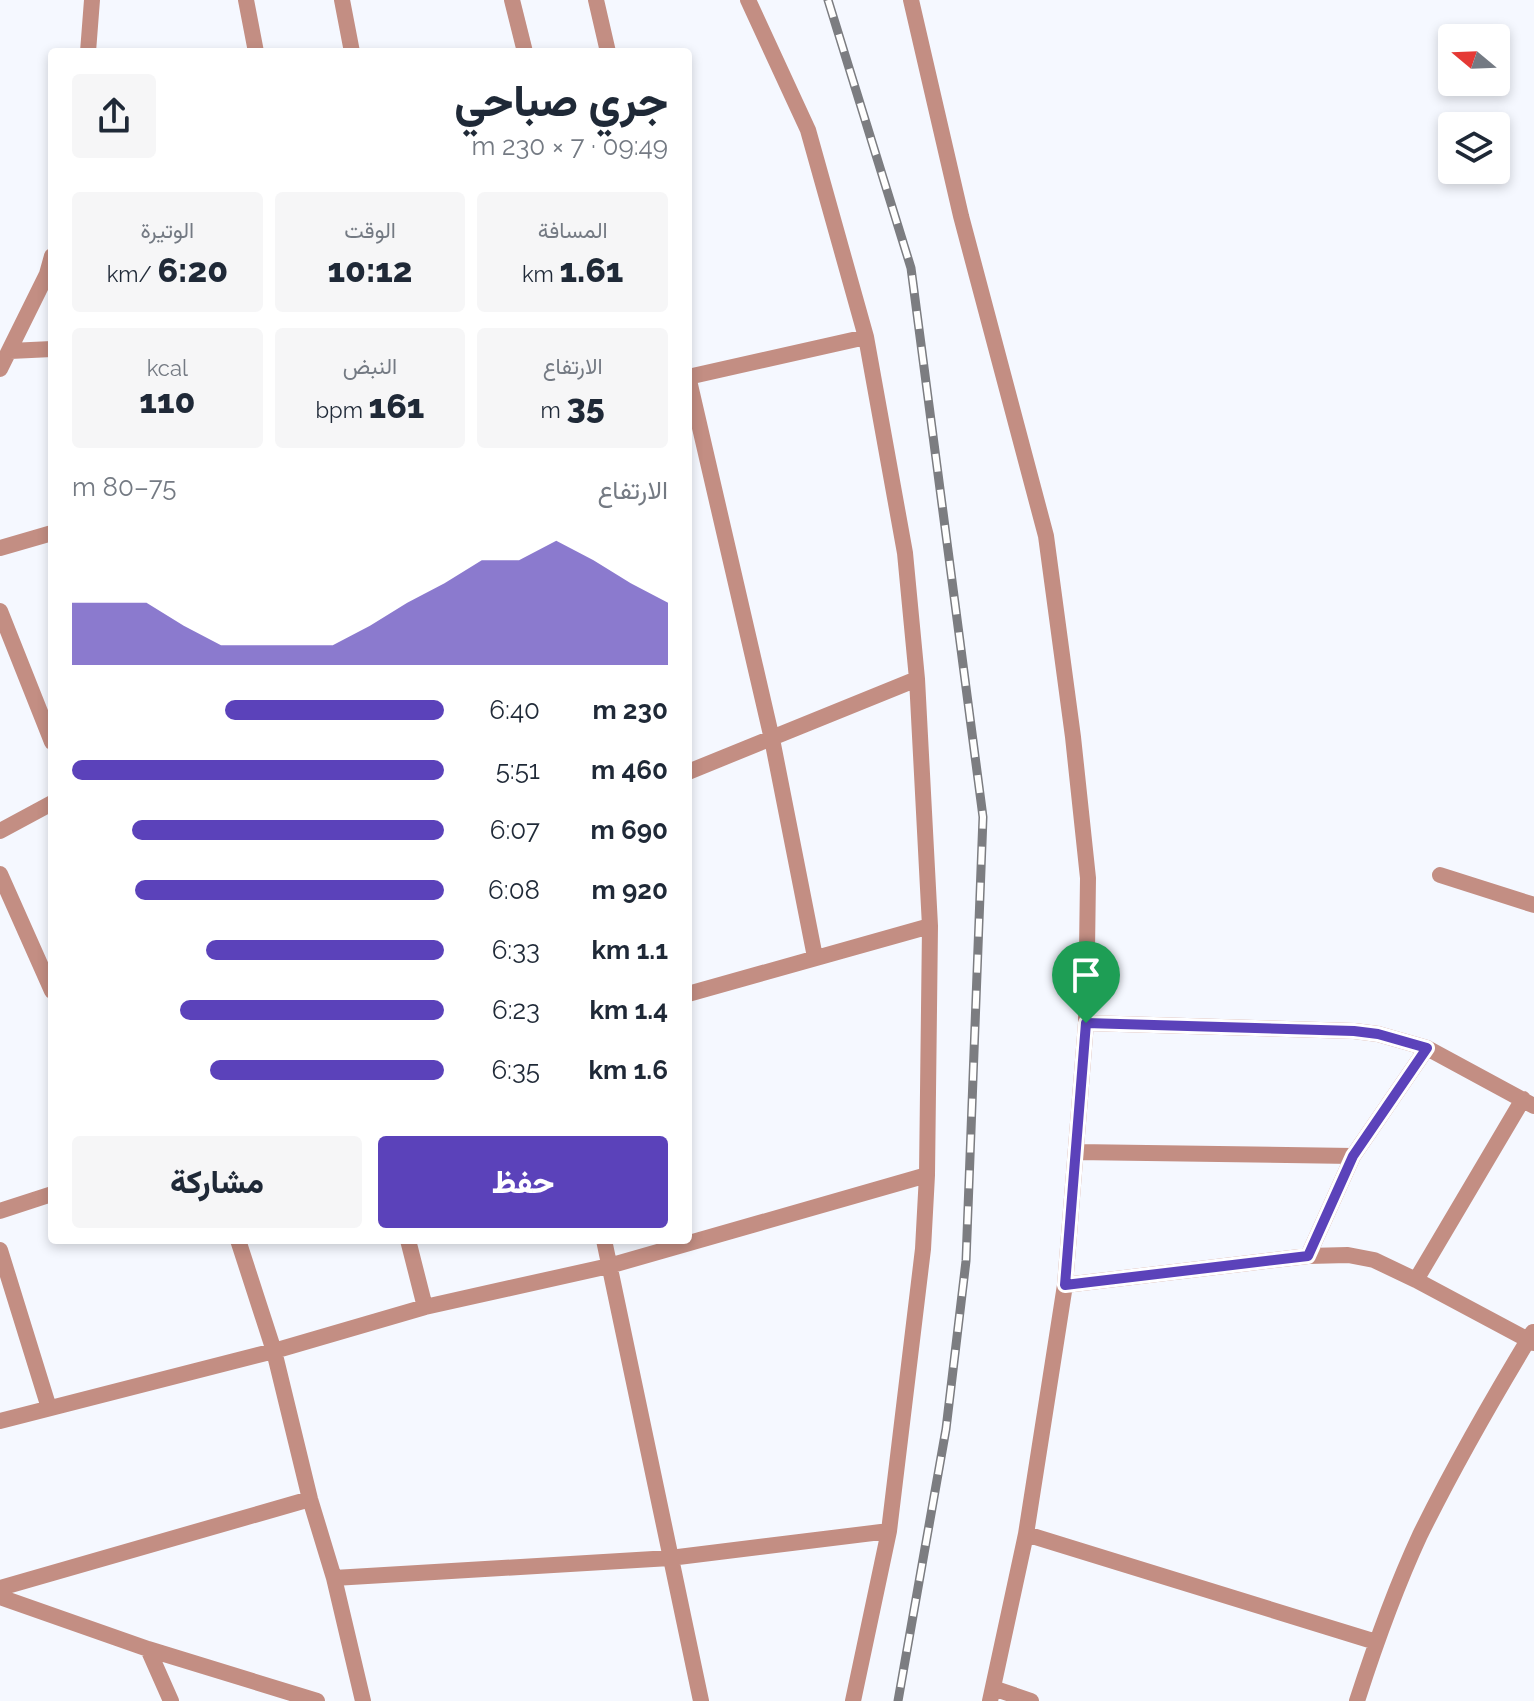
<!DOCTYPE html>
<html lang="ar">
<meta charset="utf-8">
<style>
:root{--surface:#fff;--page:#f6f6f7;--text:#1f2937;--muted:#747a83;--accent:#5b42ba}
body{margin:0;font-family:Raleway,Vazirmatn,sans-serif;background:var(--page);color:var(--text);direction:rtl;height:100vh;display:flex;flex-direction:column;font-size:30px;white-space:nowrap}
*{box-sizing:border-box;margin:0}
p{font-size:26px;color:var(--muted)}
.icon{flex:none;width:44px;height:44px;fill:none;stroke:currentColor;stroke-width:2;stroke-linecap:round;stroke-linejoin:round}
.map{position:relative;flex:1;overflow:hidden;direction:ltr}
.panel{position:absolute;left:48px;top:48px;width:644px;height:1196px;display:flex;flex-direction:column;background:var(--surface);border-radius:8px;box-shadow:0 4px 12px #0003;direction:rtl}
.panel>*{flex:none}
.needle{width:52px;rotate:289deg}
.fabs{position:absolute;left:1438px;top:24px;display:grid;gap:16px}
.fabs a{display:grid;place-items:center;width:72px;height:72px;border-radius:8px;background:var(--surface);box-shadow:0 4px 12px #0003;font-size:40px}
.pin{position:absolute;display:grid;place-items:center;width:68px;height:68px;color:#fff;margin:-82px -34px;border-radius:50% 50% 50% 0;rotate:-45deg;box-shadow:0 0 8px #0007}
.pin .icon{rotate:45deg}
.round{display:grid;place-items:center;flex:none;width:84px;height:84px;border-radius:8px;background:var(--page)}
.summary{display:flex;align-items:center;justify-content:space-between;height:136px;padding:0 24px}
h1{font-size:44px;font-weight:800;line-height:60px}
.figures{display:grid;grid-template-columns:repeat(3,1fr);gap:12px;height:136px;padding:8px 24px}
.figures div{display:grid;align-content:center;border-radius:8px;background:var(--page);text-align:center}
.figures b{font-size:34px;font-weight:800}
.figures small{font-size:22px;font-weight:400}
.figures p{font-size:22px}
.chart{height:224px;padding:16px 24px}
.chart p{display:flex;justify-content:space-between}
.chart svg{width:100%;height:144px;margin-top:8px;fill:var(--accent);opacity:.7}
.cta{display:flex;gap:16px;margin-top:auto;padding:16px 24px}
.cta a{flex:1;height:92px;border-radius:8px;background:var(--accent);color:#fff;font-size:32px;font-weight:800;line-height:92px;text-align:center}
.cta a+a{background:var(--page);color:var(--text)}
ul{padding:0 24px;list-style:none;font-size:26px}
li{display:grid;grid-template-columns:128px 96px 1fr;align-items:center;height:60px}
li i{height:20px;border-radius:10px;background:var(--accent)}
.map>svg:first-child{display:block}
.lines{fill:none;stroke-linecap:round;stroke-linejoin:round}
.street{stroke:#c38e83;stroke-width:16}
.rail-casing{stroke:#7c7d81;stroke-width:9}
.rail{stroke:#fff;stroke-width:6;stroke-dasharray:18;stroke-linecap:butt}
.route-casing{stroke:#fff;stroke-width:16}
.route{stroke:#5b42ba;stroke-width:10}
</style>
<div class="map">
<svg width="1534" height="1701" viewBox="0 0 1534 1701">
<rect width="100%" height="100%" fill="#f5f8ff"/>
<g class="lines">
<path class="street" d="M246 0 256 52
M342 0 352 52
M512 0 525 52
M596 0 608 52
M748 0 808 130 866 337 905 553 917 679 930 926 927 1175 923 1249 889 1531 853 1701
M911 0 961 216 1046 536 1073 737 1088 878 1086 1023 1065 1285 1026 1534 990 1701
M88 52 92 0
M10 351 52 349
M0 369 47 274 52 256
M688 376 772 739 815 957
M688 377 866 337
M0 548 52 533
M0 611 52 742
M688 772 917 679
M0 831 52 803
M0 874 52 991
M1440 875 1534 905
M688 994 930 926
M1086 1023 1354 1031 1378 1034 1427 1048 1534 1106
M1076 1152 1353 1156
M0 1211 52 1194
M238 1240 274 1351 310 1499 334 1578 363 1701
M408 1240 425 1307
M604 1240 701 1701
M0 1250 49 1408
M1308 1256 1353 1156 1427 1048
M1416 1280 1523 1099
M1065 1285 1308 1256 1348 1255 1374 1260 1416 1280 1534 1343
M0 1421 274 1351 425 1307 609 1266 927 1175
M1026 1534 1376 1642
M334 1578 670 1558 889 1531
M0 1588 310 1499
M0 1597 148 1649 317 1701
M148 1649 171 1701
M993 1688 1031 1701
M1357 1701C1375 1645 1395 1589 1420 1535 1454 1466 1493 1398 1533 1332"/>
<g class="rail-casing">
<path id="rail" d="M828 0 911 268 983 817 966 1261 946 1429 898 1701"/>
</g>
<use href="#rail" class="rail"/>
</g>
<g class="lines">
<g class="route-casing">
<path id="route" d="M1086 1023 1354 1031 1378 1034 1427 1048 1353 1156 1308 1256 1065 1285Z"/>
</g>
<use href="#route" class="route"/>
</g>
</svg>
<div class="fabs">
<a><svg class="needle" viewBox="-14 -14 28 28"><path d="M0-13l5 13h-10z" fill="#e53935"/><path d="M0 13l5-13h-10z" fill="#747a83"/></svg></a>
<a><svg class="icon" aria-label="layers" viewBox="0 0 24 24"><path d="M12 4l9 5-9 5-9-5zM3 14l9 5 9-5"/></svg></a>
</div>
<div class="pin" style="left:1086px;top:1023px;background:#1e9e55"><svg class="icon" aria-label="arrive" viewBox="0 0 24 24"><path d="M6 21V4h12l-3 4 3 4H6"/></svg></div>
<section class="panel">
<div class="summary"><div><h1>جري صباحي</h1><p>09:49 · 7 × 230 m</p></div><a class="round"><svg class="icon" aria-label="share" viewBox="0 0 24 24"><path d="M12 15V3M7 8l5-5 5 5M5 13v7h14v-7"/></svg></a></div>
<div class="figures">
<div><p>المسافة</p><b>1.61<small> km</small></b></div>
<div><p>الوقت</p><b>10:12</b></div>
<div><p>الوتيرة</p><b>6:20<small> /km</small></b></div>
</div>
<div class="figures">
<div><p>الارتفاع</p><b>35<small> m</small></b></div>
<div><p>النبض</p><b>161<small> bpm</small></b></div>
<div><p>kcal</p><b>110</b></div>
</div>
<div class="chart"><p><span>الارتفاع</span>75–80 m</p>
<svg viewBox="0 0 160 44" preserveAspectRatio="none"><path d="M0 44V25L10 25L20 25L30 32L40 38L50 38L60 38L70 38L80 32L90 25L100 19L110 12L120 12L130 6L140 12L150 19L160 25V44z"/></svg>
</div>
<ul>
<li><b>230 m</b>6:40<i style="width:59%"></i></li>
<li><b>460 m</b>5:51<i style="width:100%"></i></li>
<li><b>690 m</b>6:07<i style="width:84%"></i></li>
<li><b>920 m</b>6:08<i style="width:83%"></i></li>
<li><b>1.1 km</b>6:33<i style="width:64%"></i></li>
<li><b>1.4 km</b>6:23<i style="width:71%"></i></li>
<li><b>1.6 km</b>6:35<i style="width:63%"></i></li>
</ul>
<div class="cta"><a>حفظ</a><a>مشاركة</a></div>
</section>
</div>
